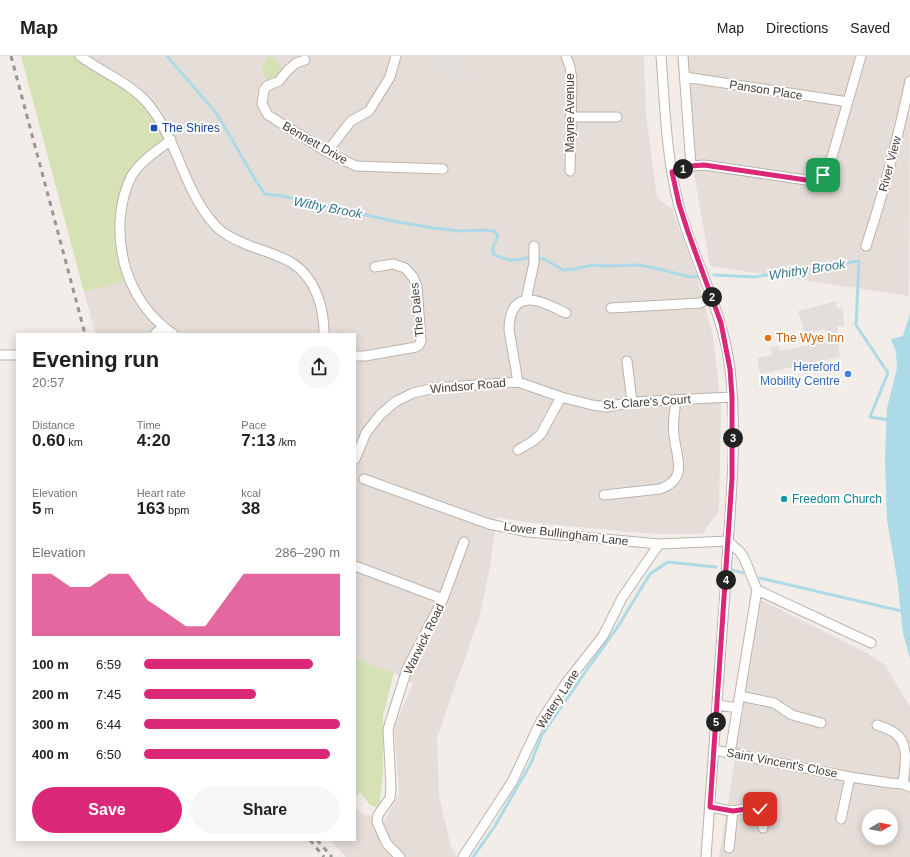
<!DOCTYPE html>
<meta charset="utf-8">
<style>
:root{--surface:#fff;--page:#f6f6f6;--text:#202124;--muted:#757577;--line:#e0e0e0;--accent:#db2777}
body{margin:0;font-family:Helvetica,sans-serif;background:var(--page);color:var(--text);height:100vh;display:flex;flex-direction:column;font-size:15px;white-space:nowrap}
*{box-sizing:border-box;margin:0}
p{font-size:13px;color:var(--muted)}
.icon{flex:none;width:22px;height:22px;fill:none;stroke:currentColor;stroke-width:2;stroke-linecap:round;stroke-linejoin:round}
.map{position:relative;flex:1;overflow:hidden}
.side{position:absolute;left:16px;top:277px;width:340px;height:508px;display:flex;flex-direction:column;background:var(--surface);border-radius:0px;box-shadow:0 2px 10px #0003}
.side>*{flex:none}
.needle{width:26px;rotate:80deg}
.tools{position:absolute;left:862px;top:753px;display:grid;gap:8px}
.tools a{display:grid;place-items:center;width:36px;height:36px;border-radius:50%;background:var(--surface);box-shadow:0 2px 10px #0003;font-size:20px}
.pin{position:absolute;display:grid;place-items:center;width:34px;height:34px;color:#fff;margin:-17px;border-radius:8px;box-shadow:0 2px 6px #0006}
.km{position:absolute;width:20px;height:20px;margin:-10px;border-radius:50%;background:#222;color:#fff;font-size:11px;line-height:20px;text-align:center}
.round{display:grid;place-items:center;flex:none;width:42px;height:42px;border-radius:21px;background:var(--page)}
.headline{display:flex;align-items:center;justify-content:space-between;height:68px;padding:0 16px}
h1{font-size:22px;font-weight:600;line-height:30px}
.stats{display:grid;grid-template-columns:repeat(3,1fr);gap:6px;height:68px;padding:4px 16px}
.stats div{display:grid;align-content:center}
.stats b{font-size:17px;font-weight:600}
.stats small{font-size:11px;font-weight:400}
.stats p{font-size:11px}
.chart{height:112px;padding:8px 16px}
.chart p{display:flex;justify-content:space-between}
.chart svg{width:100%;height:72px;margin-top:4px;fill:var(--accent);opacity:.7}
.button{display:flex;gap:8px;margin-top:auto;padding:8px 16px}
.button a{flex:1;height:46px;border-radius:24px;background:var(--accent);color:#fff;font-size:16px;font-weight:600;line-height:46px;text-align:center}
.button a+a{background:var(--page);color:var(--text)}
ul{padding:0 16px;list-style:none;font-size:13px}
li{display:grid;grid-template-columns:64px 48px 1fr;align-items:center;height:30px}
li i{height:10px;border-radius:5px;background:var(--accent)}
header{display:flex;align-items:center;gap:24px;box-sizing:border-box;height:56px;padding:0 20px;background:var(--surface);border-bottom:1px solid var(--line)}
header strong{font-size:19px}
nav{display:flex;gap:22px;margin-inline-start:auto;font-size:14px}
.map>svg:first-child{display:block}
.residential{fill:#e5ddd7;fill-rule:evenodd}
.green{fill:#d7e1b6}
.parking{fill:#e1dedc}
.water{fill:#acdbe7}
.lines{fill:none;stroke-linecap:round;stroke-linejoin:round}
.stream{stroke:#acdbe7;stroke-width:3}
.minor-casing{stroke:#bcb3ac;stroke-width:11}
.minor{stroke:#fff;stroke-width:9}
.rail{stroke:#969696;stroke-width:3;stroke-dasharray:5 5;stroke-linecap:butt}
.route-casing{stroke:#fff;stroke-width:8}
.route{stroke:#db2777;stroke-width:5}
.transit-dot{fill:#1a4fb4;stroke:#fff;stroke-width:1.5}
.food-dot{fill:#e8710a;stroke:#fff;stroke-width:1.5}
.shop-dot{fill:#3f7fe0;stroke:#fff;stroke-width:1.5}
.culture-dot{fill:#0f9aa8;stroke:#fff;stroke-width:1.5}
.labels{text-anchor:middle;stroke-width:4;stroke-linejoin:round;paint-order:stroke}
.street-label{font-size:12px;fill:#443d38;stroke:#fff}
.transit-label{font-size:12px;fill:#164399;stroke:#fff;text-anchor:start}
.food-label{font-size:12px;fill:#c56008;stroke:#fff;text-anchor:start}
.shop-label{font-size:12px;fill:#366cbe;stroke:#fff;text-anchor:end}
.culture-label{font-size:12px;fill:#0d838f;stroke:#fff;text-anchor:start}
.water-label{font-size:13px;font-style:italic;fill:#377a8d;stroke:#fff}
</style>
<header>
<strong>Map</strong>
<nav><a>Map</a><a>Directions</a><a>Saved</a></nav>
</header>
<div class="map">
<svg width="910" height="801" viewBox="0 0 910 801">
<rect width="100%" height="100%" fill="#f2ede8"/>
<path class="residential" d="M77 0H644L646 58 657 142 672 153 697 221 713 280 721 351 719 455 702 478H655L525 466 497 461 490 511 480 559 437 682 439 740 451 791 457 801H346L331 784H355V750L364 759 378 760 385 764 399 738 394 671 413 628 394 617 355 602V278H96L84 236 128 224Z
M685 0H910L909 240 710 210 694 117Z
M761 544 867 597 885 609 910 651V801H719ZM869 760H891V782H869Z"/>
<path class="green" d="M21 0H77L125 28 148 50 171 86 140 110 125 133 119 175 128 224 84 236Z
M268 0H271L281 9 279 19 273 23 268 24 264 21 261 13Z
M355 602 394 617 383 660V717L379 752 370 749 360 736 355 743Z"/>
<path class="parking" d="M441 0H466V19L441 18Z
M836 245 837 253 843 251 844 269 837 270 840 301 760 318 757 302 772 299 770 291 778 290 780 295 824 286 827 282 825 273 805 278 798 255Z"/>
<path class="water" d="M910 258V603L903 577 897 522 887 464 885 403 887 352 897 312 896 296 891 283 903 280Z"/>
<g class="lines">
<path class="stream" d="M167 0 217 58 256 125 265 138 283 140 393 165 433 172 461 175 486 174 494 175 498 180 493 191V198C509 206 515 205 532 201
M535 201 544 203 563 214 574 213 593 209 605 210 639 209 659 213 690 221 701 220
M714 219 754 221 859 205 856 269 888 317 870 361 890 364
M732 514 743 517
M760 522 910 557
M473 801 495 770 531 707 542 679 588 612 617 572 650 518 668 506 716 511"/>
<g class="minor-casing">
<path id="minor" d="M80 0C103 17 131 27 149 49 178 85 183 133 214 168 223 179 237 184 250 190 262 194 281 200 292 207 316 222 324 252 324 278
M566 0 570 11 572 23 570 115
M661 0C665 50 666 101 679 150 694 205 723 255 730 313 738 382 730 452 726 520 720 614 713 708 706 801
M683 0 691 110
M305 4 296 7 287 15 279 25 267 30 264 34 262 48 268 59 327 96 356 110 443 113
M685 21 848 46
M570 61H617
M171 84C157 95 140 105 131 121 124 135 121 150 120 165 118 210 136 252 173 278
M327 96 351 65 369 55 390 21 396 0
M673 116 691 110 704 109 806 124 815 123 823 119 832 101 861 0
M866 190C884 136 898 81 910 25
M526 244 534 207V190
M611 252 700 247 712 241
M155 278 163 271
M0 299H17
M355 300H365L416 291 419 289 421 285 417 230 413 221 405 212 393 208 375 211
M627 305 632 346
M518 326 509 274C509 261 512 244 530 244 541 244 555 252 566 257
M518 394 533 385 541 378 561 341
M355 403 366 377 380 359 395 346 413 337 435 332 518 326 561 341 592 349 606 351 632 346 732 341
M364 423 489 468 528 476 659 488 728 485 740 496 745 504 757 534 730 697
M604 439 660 433C689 423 676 401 674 379 672 367 675 355 676 344
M355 510 443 543 464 486
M757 534 871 587
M740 640 774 647 792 659 821 667
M718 649 738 652
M877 669C883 671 889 673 895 677 910 688 905 711 903 728
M714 694 850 721 890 727 903 728 910 731
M710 751C717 752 725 754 732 755 740 755 754 748 761 753 765 756 763 768 763 772
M841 763 850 721
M729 792 733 755
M400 801 387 788 377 766 378 759 390 742 391 731 388 673 407 613 443 543
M463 801 512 726 541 665 566 627 603 580 622 542 659 488"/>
</g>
<use href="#minor" class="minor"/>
<path class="rail" d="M11 0 85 278
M310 784 324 801
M317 784 332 801"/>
</g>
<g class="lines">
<g class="route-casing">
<path id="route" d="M760 753 754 752 733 755 710 751 732 422V341L730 313 721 267 688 176 679 148 672 116 691 110 704 109 806 124 815 123 823 119"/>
</g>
<use href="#route" class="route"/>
</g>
<rect class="transit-dot" x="150" y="68" width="8" height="8" rx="2"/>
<circle class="food-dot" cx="768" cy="282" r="4"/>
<circle class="shop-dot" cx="848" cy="318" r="4"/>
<circle class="culture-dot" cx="784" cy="443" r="4"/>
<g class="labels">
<g class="street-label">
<text transform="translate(766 34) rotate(9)" y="4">Panson Place</text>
<text transform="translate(570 57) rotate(-90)" y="4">Mayne Avenue</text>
<text transform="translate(315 87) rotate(30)" y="4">Bennett Drive</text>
<text transform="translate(890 108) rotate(-75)" y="4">River View</text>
<text transform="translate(417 254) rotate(-96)" y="4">The Dales</text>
<text transform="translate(468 330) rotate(-5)" y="4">Windsor Road</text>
<text transform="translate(647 346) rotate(-4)" y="4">St. Clare's Court</text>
<text transform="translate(566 478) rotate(7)" y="4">Lower Bullingham Lane</text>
<text transform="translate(424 583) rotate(-64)" y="4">Warwick Road</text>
<text transform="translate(558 643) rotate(-57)" y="4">Watery Lane</text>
<text transform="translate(782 707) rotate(11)" y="4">Saint Vincent's Close</text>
</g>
<g class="transit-label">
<text x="162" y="76">The Shires</text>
</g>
<g class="food-label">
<text x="776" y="286">The Wye Inn</text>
</g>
<g class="shop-label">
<text x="840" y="315">Hereford<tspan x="840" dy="14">Mobility Centre</tspan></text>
</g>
<g class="culture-label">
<text x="792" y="447">Freedom Church</text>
</g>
<g class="water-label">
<text transform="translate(328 151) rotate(11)" y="5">Withy Brook</text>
<text transform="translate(807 213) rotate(-9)" y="5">Whithy Brook</text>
</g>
</g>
</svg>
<div class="tools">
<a><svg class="needle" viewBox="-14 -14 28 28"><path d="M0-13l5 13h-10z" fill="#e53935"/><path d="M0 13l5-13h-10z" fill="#757577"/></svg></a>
</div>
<div class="pin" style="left:823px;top:119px;background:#1e9e55"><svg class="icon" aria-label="arrive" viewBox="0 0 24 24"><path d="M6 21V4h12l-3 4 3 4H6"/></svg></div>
<div class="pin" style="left:760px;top:753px;background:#d93025"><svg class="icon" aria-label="check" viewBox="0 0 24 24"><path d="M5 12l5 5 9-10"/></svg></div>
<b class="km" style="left:683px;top:113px">1</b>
<b class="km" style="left:712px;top:241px">2</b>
<b class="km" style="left:733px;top:382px">3</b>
<b class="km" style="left:726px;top:524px">4</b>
<b class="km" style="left:716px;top:666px">5</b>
<section class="side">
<div class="headline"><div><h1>Evening run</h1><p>20:57</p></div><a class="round"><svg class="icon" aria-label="share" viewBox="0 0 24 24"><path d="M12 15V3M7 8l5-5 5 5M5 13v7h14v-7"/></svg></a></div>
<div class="stats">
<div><p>Distance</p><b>0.60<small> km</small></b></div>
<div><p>Time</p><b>4:20</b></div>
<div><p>Pace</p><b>7:13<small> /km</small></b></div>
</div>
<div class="stats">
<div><p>Elevation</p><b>5<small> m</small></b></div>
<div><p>Heart rate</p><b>163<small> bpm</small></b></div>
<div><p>kcal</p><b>38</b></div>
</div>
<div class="chart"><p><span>Elevation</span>286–290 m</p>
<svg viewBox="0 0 160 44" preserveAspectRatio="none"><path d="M0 44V6L10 6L20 14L30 14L40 6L50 6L60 22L70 30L80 38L90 38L100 22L110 6L120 6L130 6L140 6L150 6L160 6V44z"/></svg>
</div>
<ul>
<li><b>100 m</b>6:59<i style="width:86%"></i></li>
<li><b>200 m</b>7:45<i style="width:57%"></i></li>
<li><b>300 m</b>6:44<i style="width:100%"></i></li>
<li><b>400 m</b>6:50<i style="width:95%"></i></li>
</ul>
<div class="button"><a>Save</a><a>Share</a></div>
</section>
</div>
